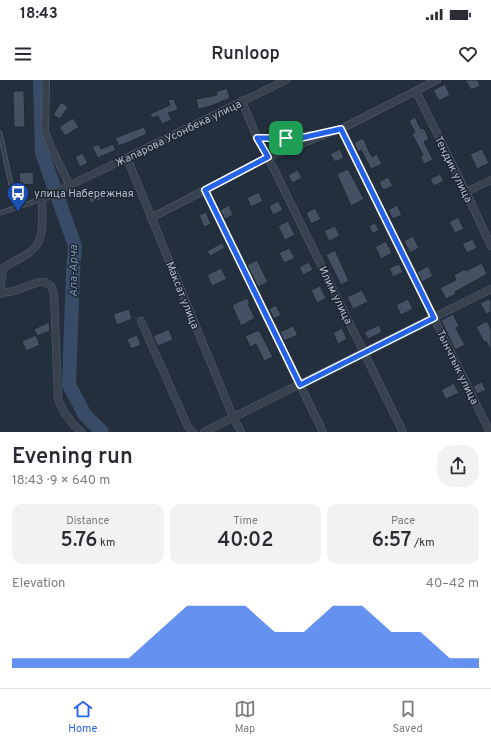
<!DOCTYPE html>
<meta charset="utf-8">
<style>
:root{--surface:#fff;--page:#f2f2f3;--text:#2b2b33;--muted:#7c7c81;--line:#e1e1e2;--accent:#2563eb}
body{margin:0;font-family:Overpass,sans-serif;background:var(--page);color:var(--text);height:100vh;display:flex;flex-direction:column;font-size:15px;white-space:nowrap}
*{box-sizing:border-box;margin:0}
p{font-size:13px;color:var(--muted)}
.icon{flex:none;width:22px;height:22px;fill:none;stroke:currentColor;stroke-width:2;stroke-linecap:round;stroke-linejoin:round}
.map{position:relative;height:352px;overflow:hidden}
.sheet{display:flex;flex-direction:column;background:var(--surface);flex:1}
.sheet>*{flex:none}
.pin{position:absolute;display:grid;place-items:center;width:34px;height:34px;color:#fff;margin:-17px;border-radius:8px;box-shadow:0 2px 6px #0006}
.round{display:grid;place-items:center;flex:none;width:42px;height:42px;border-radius:16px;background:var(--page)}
.overview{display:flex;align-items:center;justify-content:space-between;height:68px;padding:0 12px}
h1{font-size:22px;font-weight:600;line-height:30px}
.metrics{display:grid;grid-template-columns:repeat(3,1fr);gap:6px;height:68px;padding:4px 12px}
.metrics div{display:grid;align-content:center;border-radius:10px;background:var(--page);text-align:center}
.metrics b{font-size:20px;font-weight:600}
.metrics small{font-size:11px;font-weight:400}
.metrics p{font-size:11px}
.chart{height:112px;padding:8px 12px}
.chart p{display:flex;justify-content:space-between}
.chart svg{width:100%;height:72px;margin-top:4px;fill:var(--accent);opacity:.7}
.status{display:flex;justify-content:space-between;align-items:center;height:28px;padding:0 20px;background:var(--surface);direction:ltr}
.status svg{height:11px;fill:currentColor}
header{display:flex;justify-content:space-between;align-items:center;height:52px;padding:0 12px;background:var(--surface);font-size:18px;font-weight:600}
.menu{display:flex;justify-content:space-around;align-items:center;height:56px;border-top:1px solid var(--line);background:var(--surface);font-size:11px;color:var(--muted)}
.menu a{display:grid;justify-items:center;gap:2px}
.menu .current{color:var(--accent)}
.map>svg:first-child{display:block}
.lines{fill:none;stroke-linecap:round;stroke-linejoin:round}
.river{stroke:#394c67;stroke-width:14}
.building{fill:#455162;stroke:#1f2835}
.lane-casing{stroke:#565f6c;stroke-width:5}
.street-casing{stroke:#565f6c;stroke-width:8}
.lane{stroke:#38414e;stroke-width:3.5}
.street{stroke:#38414e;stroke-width:7}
.route-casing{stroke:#fff;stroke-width:8}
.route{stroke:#2563eb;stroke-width:5}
.labels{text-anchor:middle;stroke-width:3;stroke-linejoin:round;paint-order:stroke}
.street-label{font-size:11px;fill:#b4bcc9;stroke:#1d2633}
.poi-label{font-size:11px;fill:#b4bcc9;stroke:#1d2633;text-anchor:start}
.water-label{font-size:12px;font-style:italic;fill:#7c92b1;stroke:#1d2633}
</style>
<div class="status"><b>18:43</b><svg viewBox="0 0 49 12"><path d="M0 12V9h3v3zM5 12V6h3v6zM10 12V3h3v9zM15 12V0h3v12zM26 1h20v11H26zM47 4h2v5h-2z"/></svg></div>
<header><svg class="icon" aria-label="menu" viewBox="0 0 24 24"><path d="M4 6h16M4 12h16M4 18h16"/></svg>Runloop<svg class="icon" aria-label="heart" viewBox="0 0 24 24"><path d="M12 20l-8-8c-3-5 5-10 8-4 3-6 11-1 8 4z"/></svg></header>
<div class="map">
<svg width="491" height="352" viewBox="0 0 491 352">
<rect width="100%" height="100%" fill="#242f3e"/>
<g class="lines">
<path class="river" d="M40 0 42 73 75 166 73 192 69 305 85 335 102 352"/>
</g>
<path class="building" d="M465 0H478L480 6 471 10Z
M445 4 450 15 439 21 433 10Z
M227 8 230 18 211 26 198 29 196 19 217 15 216 12Z
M13 11H24L25 47H14Z
M174 19 178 30 168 33 172 40 162 44 158 36 152 38 150 34 170 25 168 20Z
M61 22 68 27 60 39 53 35Z
M415 37 421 49 424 48 429 59 424 62 433 80 424 84 420 76 423 75 412 54 415 52 409 41Z
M73 38 79 47 65 56 59 47Z
M144 47 147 54 119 66 115 58Z
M363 58 372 77 377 74 382 84 371 89 361 70 358 72 354 63Z
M99 64 101 69 113 64 116 70 98 78 92 67Z
M340 69 344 78 335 82 330 74Z
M482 69 489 83 477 89 470 74Z
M82 73 88 83 80 87 75 77Z
M348 89 364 119 351 126 337 94Z
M298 90 302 98 292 103 288 95Z
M33 92 34 104 20 105 19 93Z
M440 94 444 101 434 106 430 99Z
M388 97 393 106 383 110 379 102Z
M98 109 102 119 91 123 87 114Z
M259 112 263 121 251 127 247 118Z
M278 121 283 130 273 135 269 126Z
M229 125 233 135 225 139 220 130Z
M397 125 402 135 393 139 388 130Z
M315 128 321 139 311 144 306 133Z
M206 132 211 144 204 147 199 135Z
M458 137 464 149 455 153 449 142Z
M288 141 295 155 285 160 278 146Z
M375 143 379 150 372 154 369 146Z
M335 146 340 156 329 161 324 151Z
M413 156 419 168 410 173 404 161Z
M473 159 477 168 467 173 462 164Z
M386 161 392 173 381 179 375 167Z
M222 163 225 168 210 176 207 171Z
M289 168 295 178 284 183 279 173Z
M335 170 349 201 341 205 326 175Z
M257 180 268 202 258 207 247 185Z
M309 182 313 190 303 195 299 187Z
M482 183 487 194 455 212 456 214 446 219 440 208 456 200 454 195 465 189 466 191Z
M399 184 403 192 393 197 389 188Z
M428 186 433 196 422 202 417 192Z
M221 188 227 199 212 206 207 195Z
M320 206 326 218 317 223 311 210Z
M362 210 368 222 353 229 347 217Z
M247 218 250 223 248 224 255 238 241 246 232 225Z
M408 219 413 229 401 235 396 225Z
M489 219 491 222V232L486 234 480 223Z
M276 225 281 235 274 239 269 229Z
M129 229 132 239 117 245 113 234Z
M453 234 459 246 456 248 465 265 455 270 441 240Z
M487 241 491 249V271L486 261 484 262 476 247Z
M49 242 50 251 37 256 34 249Z
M379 245 382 252 368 259 364 252Z
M293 246 298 255 284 261 280 252Z
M342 248 347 259 338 264 333 253Z
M169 249 173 260 158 266 153 256Z
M259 250 273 277 264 281 256 264 250 267 245 256Z
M36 255 40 265 26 271 22 261Z
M137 255 141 265 131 269 127 259Z
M482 302 486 310 477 314 473 306Z
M454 303 459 313 446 319 441 310Z"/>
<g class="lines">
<g class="lane-casing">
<path id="lane" d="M0 53 16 128
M0 133 42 119"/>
</g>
<g class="street-casing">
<path id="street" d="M46 0 45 51 50 65 70 106
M416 11 466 112 491 166
M242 21 257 58 268 77 403 352
M341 49 490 352
M257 58H286L313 55
M127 78 233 337 241 352
M205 110 323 352
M466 112 491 100
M151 138 268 77 328 53 341 49 437 0
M1 213 14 211 39 202H45L51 206 54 213 58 318C62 332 70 342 81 352
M0 214 3 188C12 182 22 178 30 172 46 161 42 136 42 119L286 0
M141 241 188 347 193 352
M204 352 491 209"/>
</g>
<use href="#lane" class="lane"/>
<use href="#street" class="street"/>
</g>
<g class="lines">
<g class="route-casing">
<path id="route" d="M341 49 434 238 300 305 205 110 268 77 257 58H301Z"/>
</g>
<use href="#route" class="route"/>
</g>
<defs>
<g id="bus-pin" transform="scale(1.15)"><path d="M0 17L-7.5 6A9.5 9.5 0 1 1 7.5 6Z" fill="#1a4fb4" stroke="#1d2633"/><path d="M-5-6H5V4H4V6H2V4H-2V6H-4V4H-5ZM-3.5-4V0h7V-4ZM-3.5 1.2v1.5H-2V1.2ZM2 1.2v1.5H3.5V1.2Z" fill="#fff"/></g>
</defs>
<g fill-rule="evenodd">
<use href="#bus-pin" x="18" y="113"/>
</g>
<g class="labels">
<g class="street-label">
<text transform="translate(178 53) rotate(-26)" y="4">Жапарова Усонбека улица</text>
<text transform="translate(454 89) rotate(64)" y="4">Тендик улица</text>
<text transform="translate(183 215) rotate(68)" y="4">Максат улица</text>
<text transform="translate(336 215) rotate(64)" y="4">Илим улица</text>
<text transform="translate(458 287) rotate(64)" y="4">Тынчтык улица</text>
</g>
<g class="poi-label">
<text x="34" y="117">улица Набережная</text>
</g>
<g class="water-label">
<text transform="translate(73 191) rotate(-90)" y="4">Ала-Арча</text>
</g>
</g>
</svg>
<div class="pin" style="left:286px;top:58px;background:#1e9e55"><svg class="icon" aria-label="arrive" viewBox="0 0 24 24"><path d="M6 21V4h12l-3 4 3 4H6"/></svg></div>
</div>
<section class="sheet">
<div class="overview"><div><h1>Evening run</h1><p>18:43 · 9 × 640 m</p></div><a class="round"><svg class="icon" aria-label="share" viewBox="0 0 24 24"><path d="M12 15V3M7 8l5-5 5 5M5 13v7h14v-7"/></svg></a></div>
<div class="metrics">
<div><p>Distance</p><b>5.76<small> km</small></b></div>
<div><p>Time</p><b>40:02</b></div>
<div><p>Pace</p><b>6:57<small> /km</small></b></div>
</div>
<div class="chart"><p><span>Elevation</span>40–42 m</p>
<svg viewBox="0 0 160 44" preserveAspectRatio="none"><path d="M0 44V38L10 38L20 38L30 38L40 38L50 22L60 6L70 6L80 6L90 22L100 22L110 6L120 6L130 22L140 22L150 38L160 38V44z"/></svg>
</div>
</section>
<nav class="menu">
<a class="current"><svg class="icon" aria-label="home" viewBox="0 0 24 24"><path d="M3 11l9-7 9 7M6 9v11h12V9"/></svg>Home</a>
<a><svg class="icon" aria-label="map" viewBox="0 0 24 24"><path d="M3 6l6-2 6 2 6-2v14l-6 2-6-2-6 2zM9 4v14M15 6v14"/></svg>Map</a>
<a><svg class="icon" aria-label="saved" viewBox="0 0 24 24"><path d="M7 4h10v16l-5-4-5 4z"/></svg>Saved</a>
</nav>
